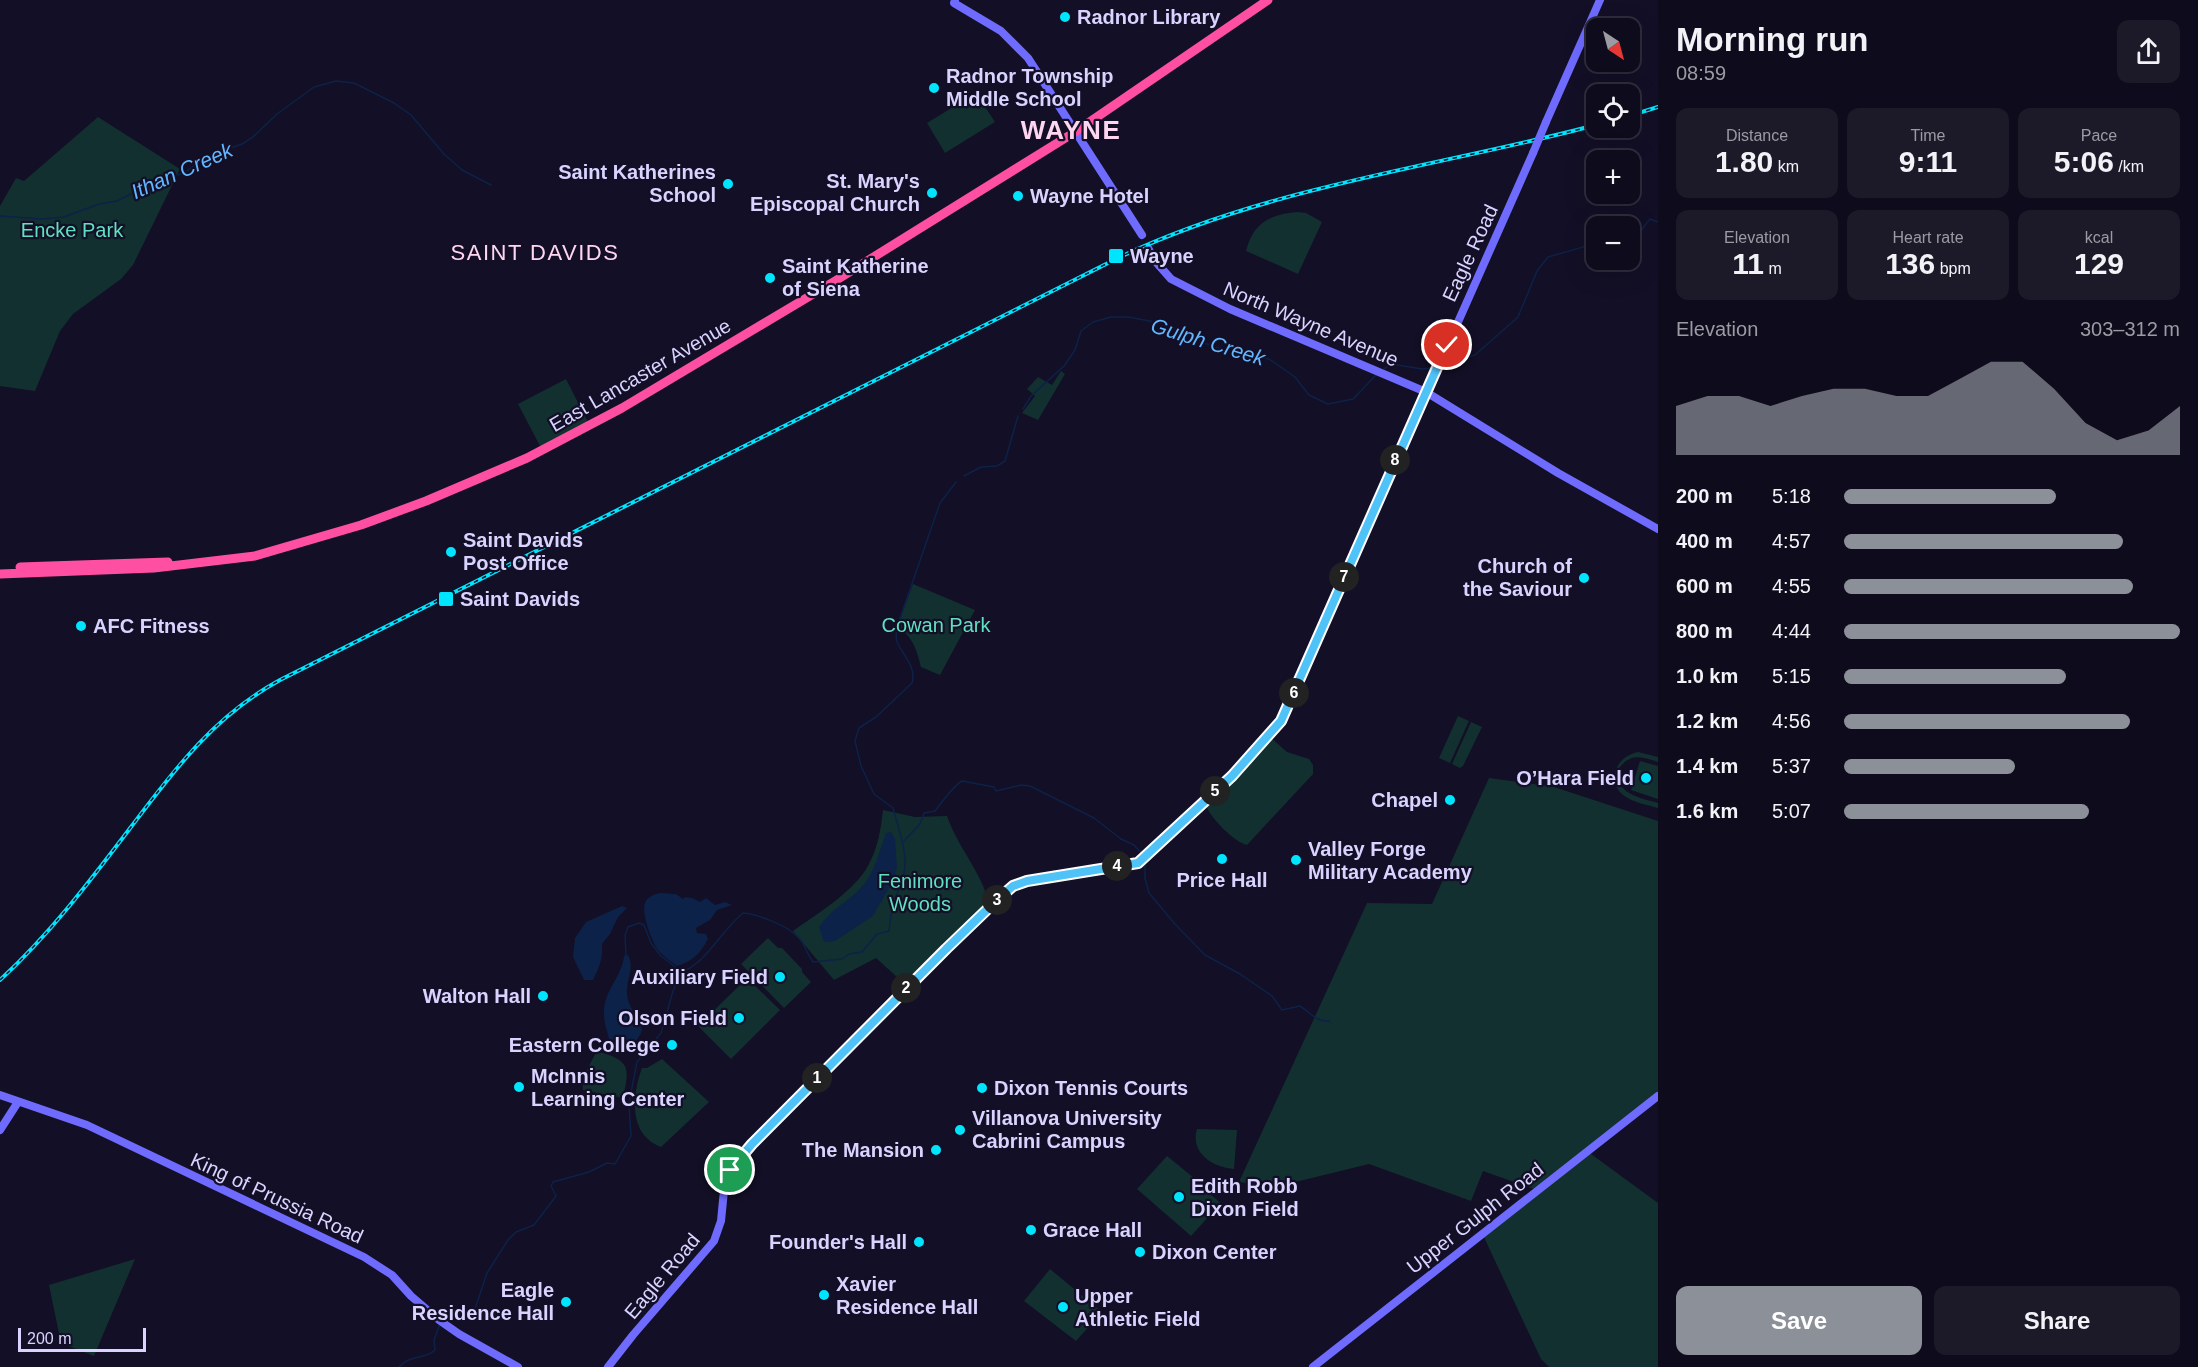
<!DOCTYPE html>
<meta charset="utf-8">
<style>
:root{--surface:#0e0b1c;--page:#1c1929;--text:#f1f3f6;--muted:#9b9ba3;--line:#2e2b3b;--accent:#8c9099}
body{margin:0;font-family:Arial,sans-serif;background:var(--page);color:var(--text);height:100vh;display:flex;flex-direction:column;font-size:22px;white-space:nowrap}
*{box-sizing:border-box;margin:0}
p{font-size:20px;color:var(--muted)}
.icon{flex:none;width:33px;height:33px;fill:none;stroke:currentColor;stroke-width:2;stroke-linecap:round;stroke-linejoin:round}
.map{position:relative;flex:1;overflow:hidden}
.side{display:flex;flex-direction:column;background:var(--surface);width:540px}
.side>*{flex:none}
.needle{width:39px;rotate:144deg}
.controls{position:absolute;left:1586px;top:18px;display:grid;gap:12px}
.controls a{display:grid;place-items:center;width:54px;height:54px;border-radius:12px;background:var(--surface);box-shadow:0 6px 24px #0002,0 0 0 2px var(--line);font-size:30px}
.scale{position:absolute;left:18px;bottom:15px;width:128px;box-sizing:border-box;padding-left:6px;border:3px solid #d9d4ff;border-top:0;font-size:16px;line-height:21px;white-space:nowrap;color:#d9d4ff;-webkit-text-stroke:4px #130f26;paint-order:stroke}
.pin{position:absolute;display:grid;place-items:center;width:51px;height:51px;color:#fff;margin:-26px;border:3px solid #fff;border-radius:50%;box-shadow:0 2px 6px #0007}
.km{position:absolute;width:30px;height:30px;margin:-15px;border-radius:50%;background:#222;color:#fff;font-size:16px;line-height:30px;text-align:center}
.round{display:grid;place-items:center;flex:none;width:63px;height:63px;border-radius:12px;background:var(--page)}
.summary{display:flex;align-items:center;justify-content:space-between;height:102px;padding:0 18px}
h1{font-size:33px;font-weight:800;line-height:45px}
.stats{display:grid;grid-template-columns:repeat(3,1fr);gap:9px;height:102px;padding:6px 18px}
.stats div{display:grid;align-content:center;border-radius:12px;background:var(--page);text-align:center}
.stats b{font-size:30px;font-weight:800}
.stats small{font-size:16px;font-weight:400}
.stats p{font-size:16px}
.chart{height:168px;padding:12px 18px}
.chart p{display:flex;justify-content:space-between}
.chart svg{width:100%;height:108px;margin-top:6px;fill:var(--accent);opacity:.7}
.primary-button{display:flex;gap:12px;margin-top:auto;padding:12px 18px}
.primary-button a{flex:1;height:69px;border-radius:12px;background:var(--accent);color:#fff;font-size:24px;font-weight:800;line-height:69px;text-align:center}
.primary-button a+a{background:var(--page);color:var(--text)}
ul{padding:0 18px;list-style:none;font-size:20px}
li{display:grid;grid-template-columns:96px 72px 1fr;align-items:center;height:45px}
li i{height:15px;border-radius:8px;background:var(--accent)}
main{display:flex;flex:1;min-height:0}
.map>svg:first-child{display:block}
.green{fill:#12302f}
.water{fill:#0c2248}
.lines{fill:none;stroke-linecap:round;stroke-linejoin:round}
.stream{stroke:#0c2248;stroke-width:1.5}
.secondary{stroke:#6f6bff;stroke-width:8}
.highway{stroke:#ff4fa3;stroke-width:9}
.rail-casing{stroke:#00e5ff;stroke-width:4}
.rail{stroke:#130f26;stroke-width:1.5;stroke-dasharray:4.5;stroke-linecap:butt}
.secondary-bridge{stroke:#6f6bff;stroke-width:8}
.route-casing{stroke:#fff;stroke-width:12}
.route{stroke:#4fc3f7;stroke-width:8}
.poi-dot{fill:#00e5ff;stroke:#130f26;stroke-width:2}
.labels{text-anchor:middle;stroke-width:4.5;stroke-linejoin:round;paint-order:stroke}
.poi-label{font-size:20px;font-weight:bold;fill:#d9d4ff;stroke:#130f26;text-anchor:start}
.park-label{font-size:20px;fill:#5fe0c0;stroke:#130f26}
.street-label{font-size:20px;fill:#d9d4ff;stroke:#130f26}
.water-label{font-size:21px;font-style:italic;fill:#62b6ff;stroke:#130f26}
.quarter-label{font-size:22px;letter-spacing:1.5px;fill:#ffd6f0;stroke:#130f26}
.district-label{font-size:26px;font-weight:bold;letter-spacing:1.5px;fill:#ffd6f0;stroke:#130f26}
</style>
<main>
<div class="map">
<svg width="1658" height="1367" viewBox="0 0 1658 1367">
<rect width="100%" height="100%" fill="#130f26"/>
<path class="green" d="M976 93 995 122 945 153 927 123Z
M98 117 180 169 133 265 121 279 73 314 60 331 35 391 0 386V206L16 178 24 181Z
M1298 212 1306 213 1322 222 1298 274 1246 251C1253 223 1270 214 1298 212Z
M1061 371 1065 374 1038 420 1022 413 1035 396 1027 389 1038 377 1052 385Z
M566 379 590 426 540 446 518 404Z
M913 584 975 610 940 675 921 667C917 651 913 636 897 627Z
M1458 716 1469 721 1450 763 1439 758Z
M1471 722 1482 727 1463 766 1460 768 1452 764Z
M1270 737 1287 752 1309 759 1313 765V774L1247 845C1235 843 1207 815 1206 804Z
M1638 752 1658 757V762C1643 757 1631 753 1620 767 1611 793 1640 798 1658 803V808C1648 805 1635 803 1626 797 1604 783 1616 756 1638 752Z
M1640 761 1658 766V799L1631 790Z
M1489 778 1554 787 1658 821V1096L1587 1151 1658 1203V1367H1549L1541 1359 1482 1233 1537 1190 1483 1171 1471 1201 1369 1164 1275 1187 1239 1182 1367 903 1432 904Z
M883 810 915 817 947 816C959 850 981 870 990 906L908 987 876 958 834 980 793 931C818 913 855 891 869 864 878 847 881 828 883 810Z
M768 938 778 948H782L802 969V972L811 982 784 1008 741 964Z
M747 978 780 1010 731 1059 698 1026Z
M597 1051C630 1061 630 1066 623 1098L583 1090C581 1078 591 1062 597 1051Z
M662 1059 709 1102 661 1147C628 1135 632 1095 642 1068H647Z
M1197 1129 1237 1130 1234 1169C1212 1167 1190 1153 1197 1129Z
M1167 1156 1205 1187 1206 1191 1221 1203 1191 1236 1137 1189Z
M135 1259 94 1356 61 1343 49 1285Z
M1050 1269 1102 1312 1076 1341 1024 1301Z"/>
<path class="water" d="M891 832 895 839 897 868 892 883 873 916 835 941 824 942 819 927C831 909 846 903 860 889 875 873 879 852 886 833Z
M660 893 676 894 683 899 685 897 692 898 700 902 706 898 715 905 725 902 732 905 717 910 710 920 696 928 697 933 706 934 708 939C700 954 693 961 677 966 670 961 663 956 658 950 652 942 641 913 645 903 647 897 654 894 660 893Z
M622 906 627 908 618 917 610 934 602 944C603 958 600 966 593 980H584L573 957 575 938 586 922Z
M628 955C635 969 626 979 627 993 627 1006 639 1018 642 1030 639 1041 628 1049 617 1049L612 1047 610 1043C608 1033 604 1024 604 1014 603 991 622 977 624 956Z"/>
<g class="lines">
<path class="stream" d="M0 216 42 219 64 217 99 204 117 201 139 190 155 178 183 174 205 157 242 144 253 137 277 114 314 87 336 81 354 83 394 103 411 115 444 154 462 170 491 185
M1632 235 1637 236C1642 231 1644 225 1650 219L1658 222
M1442 367 1454 361 1475 355 1518 317 1537 271 1548 257 1590 245 1596 240
M1384 369 1391 364 1422 369 1432 368
M1023 409 1031 396 1064 366 1075 350 1081 331 1093 322 1111 317H1128L1166 324 1213 347 1269 359 1295 377 1309 395 1328 404 1353 399 1376 375
M964 476 981 467 997 466 1005 461 1018 416
M904 841 920 824 924 813 935 811C942 802 953 786 962 781L994 787 996 791 1021 785 1030 786 1094 818 1121 839 1134 845 1143 855
M1145 859V878L1149 893 1174 923 1205 955 1240 974 1272 996 1282 1010 1300 1006C1311 1013 1316 1022 1330 1021
M626 956 625 935 628 927 639 923 644 925 651 943 661 956 682 972
M442 1317 443 1314 475 1309 487 1273 508 1240 516 1232 534 1225 556 1196 551 1186 553 1182 589 1172 607 1163 615 1164 631 1136 629 1103 637 1062 661 1033 673 991 682 972C707 962 721 931 743 913 757 914 789 926 799 938 805 945 807 954 813 962L842 959 849 954 862 952 877 934 889 931 891 914 900 903 895 898C914 864 902 842 893 808L874 794 861 766 855 741 859 728 876 717 912 683C917 668 903 655 897 642 895 637 897 632 897 627L940 503 956 482
M399 1367C410 1354 425 1360 435 1350L434 1340 440 1324"/>
<path class="secondary" d="M955 0 954 3 1001 31 1028 58 1142 235
M1546 122 1600 0
M1148 248 1156 262 1171 279 1230 309 1426 392 1558 473 1658 529
M0 1095 87 1125 364 1257 392 1275 411 1296 439 1320 459 1334 518 1367
M0 1130 18 1102
M608 1367 633 1335 714 1241 721 1221 725 1180 730 1170 752 1144 990 906 1013 886 1027 881 1138 863 1232 776 1281 721 1533 153
M1313 1367 1658 1096"/>
<path class="highway" d="M20 567 168 562
M0 574 154 568 255 556 361 525 426 501 527 458 622 408 835 281 1075 132 1268 0"/>
<g class="rail-casing">
<path id="rail" d="M1629 116 1658 107
M0 980C50 934 90 881 131 827 175 769 214 716 280 680L1120 257C1270 186 1437 167 1596 125"/>
</g>
<use href="#rail" class="rail"/>
<path class="secondary-bridge" d="M1533 153 1546 122"/>
</g>
<g class="lines">
<g class="route-casing">
<path id="route" d="M730 1170 752 1144 946 949 998 899 1013 886 1027 881 1138 863 1232 776 1281 721 1447 345"/>
</g>
<use href="#route" class="route"/>
</g>
<g class="poi-dot">
<circle cx="1065" cy="17" r="6"/>
<circle cx="934" cy="88" r="6"/>
<circle cx="728" cy="184" r="6"/>
<circle cx="932" cy="193" r="6"/>
<circle cx="1018" cy="196" r="6"/>
<rect x="1108" y="248" width="16" height="16" rx="3"/>
<circle cx="770" cy="278" r="6"/>
<circle cx="451" cy="552" r="6"/>
<circle cx="1584" cy="578" r="6"/>
<rect x="438" y="591" width="16" height="16" rx="3"/>
<circle cx="81" cy="626" r="6"/>
<circle cx="1646" cy="778" r="6"/>
<circle cx="1450" cy="800" r="6"/>
<circle cx="1222" cy="859" r="6"/>
<circle cx="1296" cy="860" r="6"/>
<circle cx="780" cy="977" r="6"/>
<circle cx="543" cy="996" r="6"/>
<circle cx="739" cy="1018" r="6"/>
<circle cx="672" cy="1045" r="6"/>
<circle cx="519" cy="1087" r="6"/>
<circle cx="982" cy="1088" r="6"/>
<circle cx="960" cy="1130" r="6"/>
<circle cx="936" cy="1150" r="6"/>
<circle cx="1179" cy="1197" r="6"/>
<circle cx="1031" cy="1230" r="6"/>
<circle cx="919" cy="1242" r="6"/>
<circle cx="1140" cy="1252" r="6"/>
<circle cx="824" cy="1295" r="6"/>
<circle cx="566" cy="1302" r="6"/>
<circle cx="1063" cy="1307" r="6"/>
</g>
<g class="labels">
<g class="poi-label">
<text x="1077" y="24">Radnor Library</text>
<text x="946" y="83">Radnor Township<tspan x="946" dy="23">Middle School</tspan></text>
<text x="716" y="179" text-anchor="end">Saint Katherines<tspan x="716" dy="23">School</tspan></text>
<text x="920" y="188" text-anchor="end">St. Mary's<tspan x="920" dy="23">Episcopal Church</tspan></text>
<text x="1030" y="203">Wayne Hotel</text>
<text x="1130" y="263">Wayne</text>
<text x="782" y="273">Saint Katherine<tspan x="782" dy="23">of Siena</tspan></text>
<text x="463" y="547">Saint Davids<tspan x="463" dy="23">Post Office</tspan></text>
<text x="1572" y="573" text-anchor="end">Church of<tspan x="1572" dy="23">the Saviour</tspan></text>
<text x="460" y="606">Saint Davids</text>
<text x="93" y="633">AFC Fitness</text>
<text x="1634" y="785" text-anchor="end">O’Hara Field</text>
<text x="1438" y="807" text-anchor="end">Chapel</text>
<text x="1308" y="856">Valley Forge<tspan x="1308" dy="23">Military Academy</tspan></text>
<text x="1222" y="887" text-anchor="middle">Price Hall</text>
<text x="768" y="984" text-anchor="end">Auxiliary Field</text>
<text x="531" y="1003" text-anchor="end">Walton Hall</text>
<text x="727" y="1025" text-anchor="end">Olson Field</text>
<text x="660" y="1052" text-anchor="end">Eastern College</text>
<text x="531" y="1083">McInnis<tspan x="531" dy="23">Learning Center</tspan></text>
<text x="994" y="1095">Dixon Tennis Courts</text>
<text x="972" y="1125">Villanova University<tspan x="972" dy="23">Cabrini Campus</tspan></text>
<text x="924" y="1157" text-anchor="end">The Mansion</text>
<text x="1191" y="1193">Edith Robb<tspan x="1191" dy="23">Dixon Field</tspan></text>
<text x="1043" y="1237">Grace Hall</text>
<text x="907" y="1249" text-anchor="end">Founder's Hall</text>
<text x="1152" y="1259">Dixon Center</text>
<text x="836" y="1291">Xavier<tspan x="836" dy="23">Residence Hall</tspan></text>
<text x="554" y="1297" text-anchor="end">Eagle<tspan x="554" dy="23">Residence Hall</tspan></text>
<text x="1075" y="1303">Upper<tspan x="1075" dy="23">Athletic Field</tspan></text>
</g>
<g class="park-label">
<text x="72" y="237">Encke Park</text>
<text x="936" y="632">Cowan Park</text>
<text x="920" y="888">Fenimore<tspan x="920" dy="23">Woods</tspan></text>
</g>
<g class="street-label">
<text transform="translate(1470 253) rotate(-65)" y="7">Eagle Road</text>
<text transform="translate(1311 324) rotate(23)" y="7">North Wayne Avenue</text>
<text transform="translate(640 375) rotate(-30)" y="7">East Lancaster Avenue</text>
<text transform="translate(277 1198) rotate(25)" y="7">King of Prussia Road</text>
<text transform="translate(1475 1218) rotate(-38)" y="7">Upper Gulph Road</text>
<text transform="translate(662 1276) rotate(-50)" y="7">Eagle Road</text>
</g>
<g class="water-label">
<text transform="translate(182 171) rotate(-24)" y="7">Ithan Creek</text>
<text transform="translate(1208 342) rotate(17)" y="7">Gulph Creek</text>
</g>
<g class="quarter-label">
<text x="535" y="260">SAINT DAVIDS</text>
</g>
<g class="district-label">
<text x="1071" y="139">WAYNE</text>
</g>
</g>
</svg>
<div class="controls">
<a><svg class="needle" viewBox="-14 -14 28 28"><path d="M0-13l5 13h-10z" fill="#e53935"/><path d="M0 13l5-13h-10z" fill="#9b9ba3"/></svg></a>
<a><svg class="icon" aria-label="locate" viewBox="0 0 24 24"><circle cx="12" cy="12" r="6"/><path d="M12 2v4M12 18v4M2 12h4M18 12h4"/></svg></a>
<a>+</a>
<a>−</a>
</div>
<div class="scale">200 m</div>
<div class="pin" style="left:730px;top:1170px;background:#1e9e55"><svg class="icon" aria-label="arrive" viewBox="0 0 24 24"><path d="M6 21V4h12l-3 4 3 4H6"/></svg></div>
<div class="pin" style="left:1447px;top:345px;background:#d93025"><svg class="icon" aria-label="check" viewBox="0 0 24 24"><path d="M5 12l5 5 9-10"/></svg></div>
<b class="km" style="left:817px;top:1078px">1</b>
<b class="km" style="left:906px;top:988px">2</b>
<b class="km" style="left:997px;top:900px">3</b>
<b class="km" style="left:1117px;top:866px">4</b>
<b class="km" style="left:1215px;top:791px">5</b>
<b class="km" style="left:1294px;top:693px">6</b>
<b class="km" style="left:1344px;top:577px">7</b>
<b class="km" style="left:1395px;top:460px">8</b>
</div>
<section class="side">
<div class="summary"><div><h1>Morning run</h1><p>08:59</p></div><a class="round"><svg class="icon" aria-label="share" viewBox="0 0 24 24"><path d="M12 15V3M7 8l5-5 5 5M5 13v7h14v-7"/></svg></a></div>
<div class="stats">
<div><p>Distance</p><b>1.80<small> km</small></b></div>
<div><p>Time</p><b>9:11</b></div>
<div><p>Pace</p><b>5:06<small> /km</small></b></div>
</div>
<div class="stats">
<div><p>Elevation</p><b>11<small> m</small></b></div>
<div><p>Heart rate</p><b>136<small> bpm</small></b></div>
<div><p>kcal</p><b>129</b></div>
</div>
<div class="chart"><p><span>Elevation</span>303–312 m</p>
<svg viewBox="0 0 160 44" preserveAspectRatio="none"><path d="M0 44V24L10 20L20 20L30 24L40 20L50 17L60 17L70 20L80 20L90 13L100 6L110 6L120 17L130 31L140 38L150 34L160 24V44z"/></svg>
</div>
<ul>
<li><b>200 m</b>5:18<i style="width:63%"></i></li>
<li><b>400 m</b>4:57<i style="width:83%"></i></li>
<li><b>600 m</b>4:55<i style="width:86%"></i></li>
<li><b>800 m</b>4:44<i style="width:100%"></i></li>
<li><b>1.0 km</b>5:15<i style="width:66%"></i></li>
<li><b>1.2 km</b>4:56<i style="width:85%"></i></li>
<li><b>1.4 km</b>5:37<i style="width:51%"></i></li>
<li><b>1.6 km</b>5:07<i style="width:73%"></i></li>
</ul>
<div class="primary-button"><a>Save</a><a>Share</a></div>
</section>
</main>
